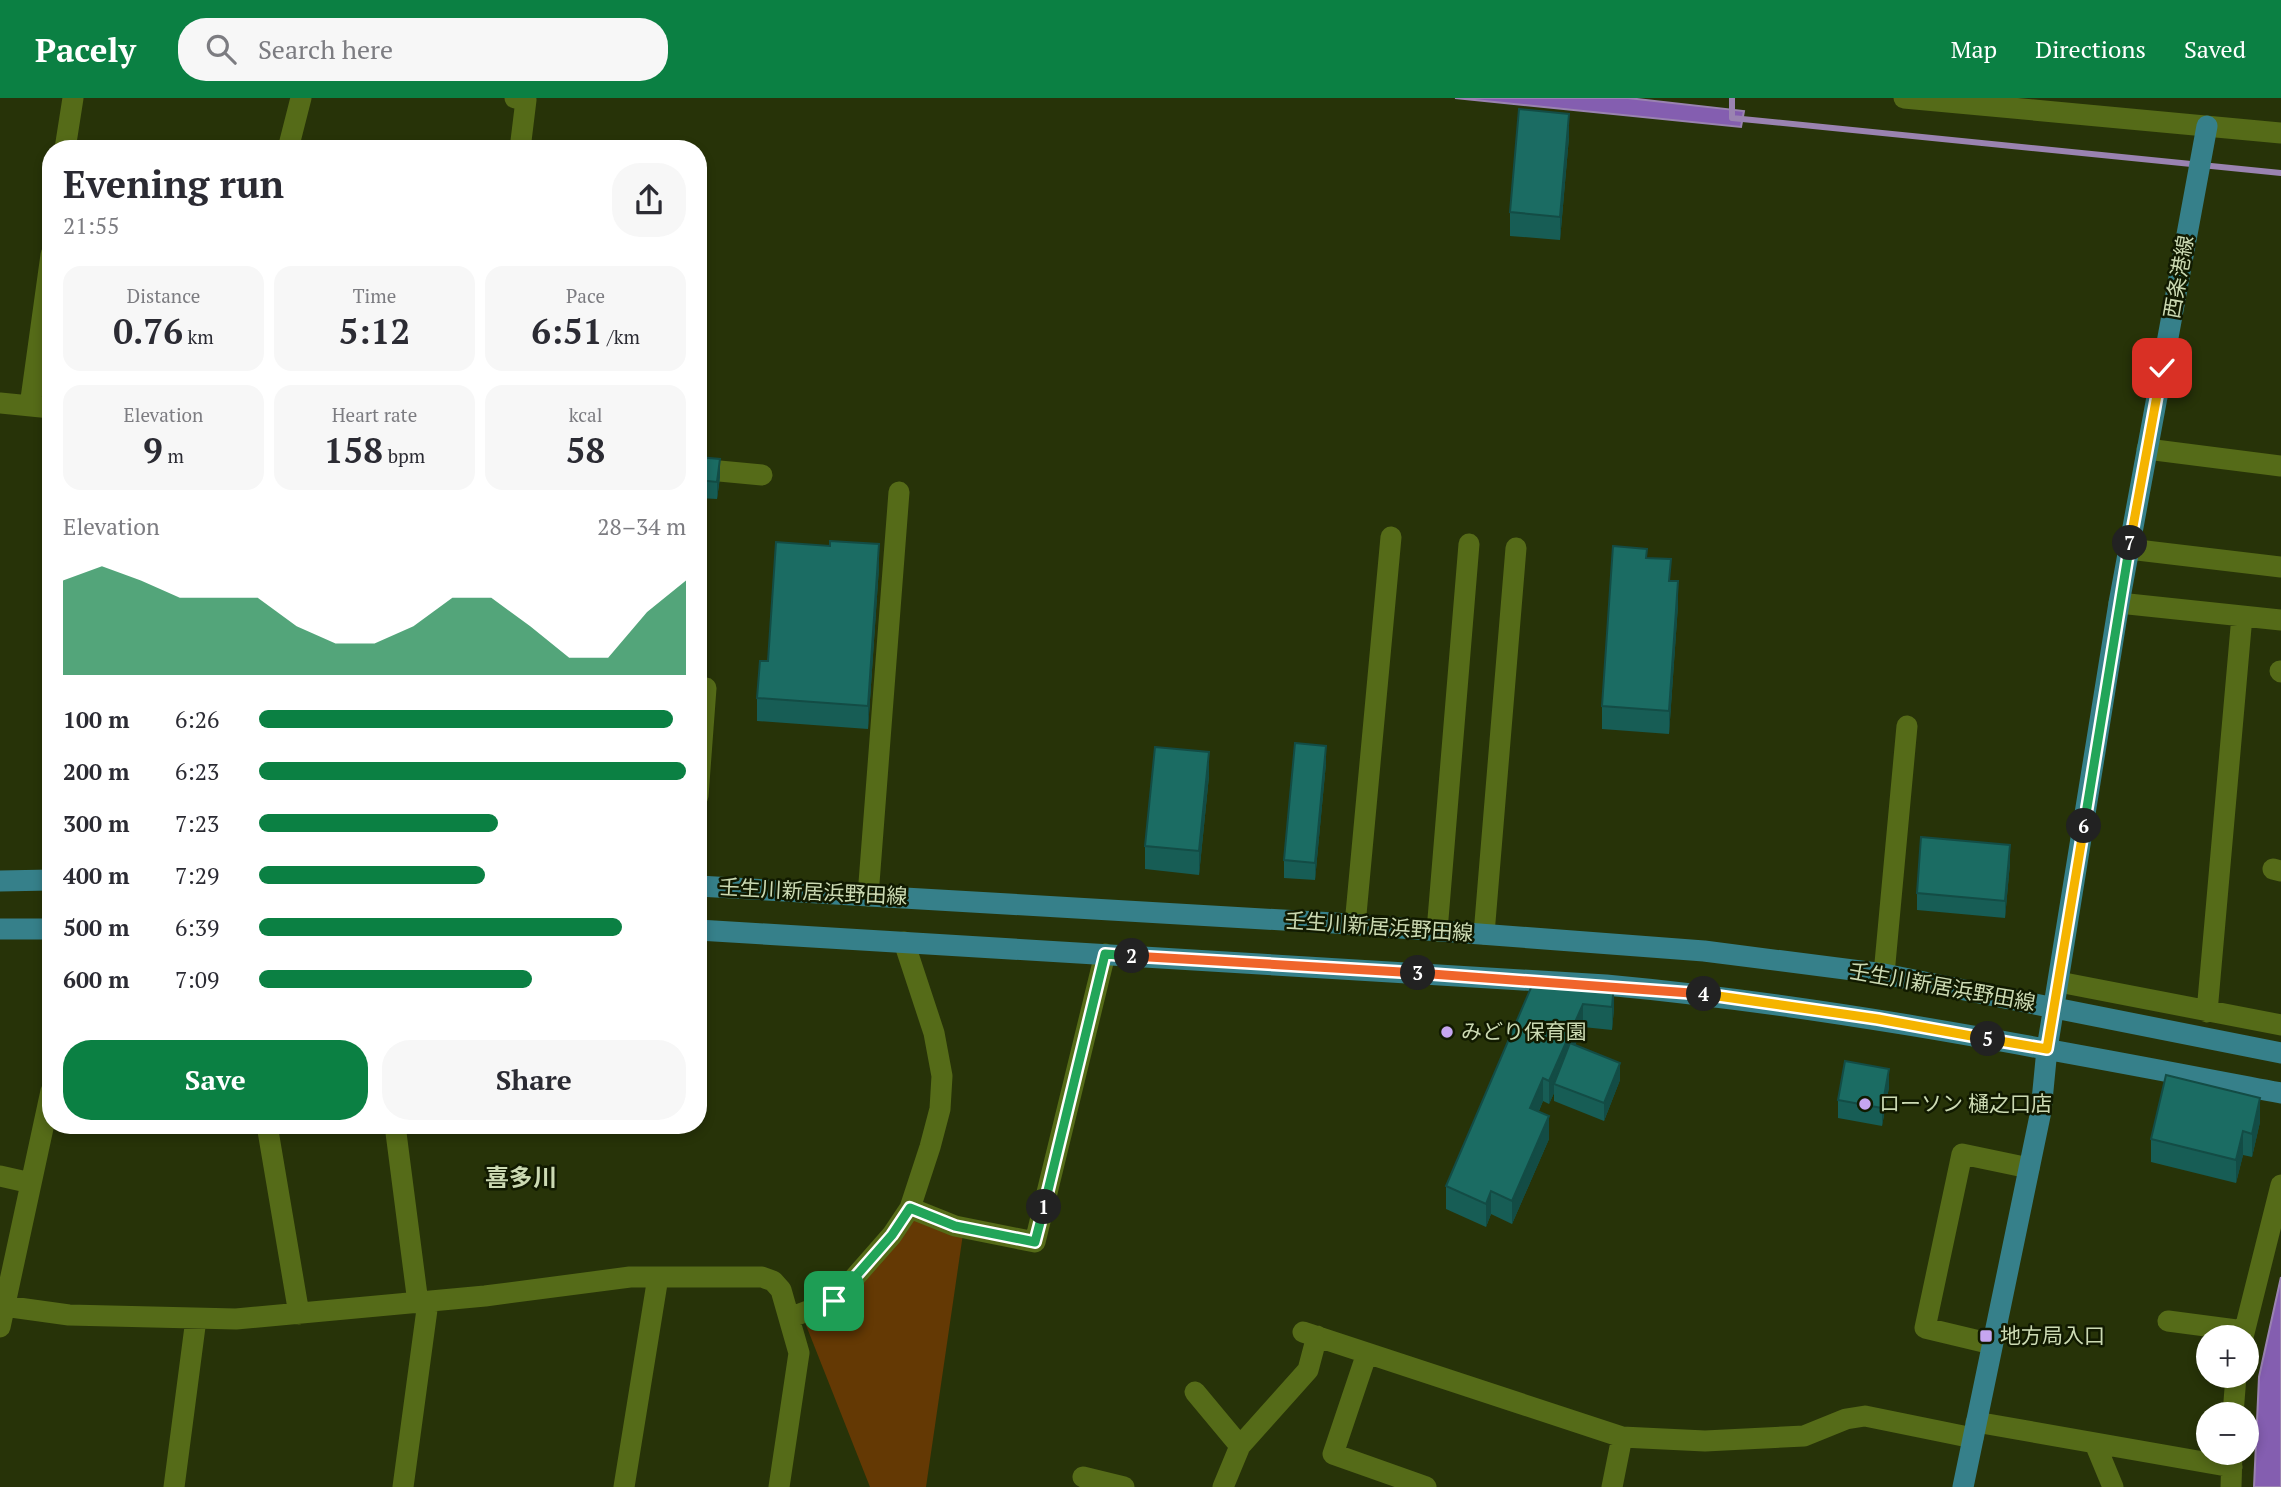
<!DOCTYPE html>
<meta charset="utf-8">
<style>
:root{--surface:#fff;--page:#f7f7f7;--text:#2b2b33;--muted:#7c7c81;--accent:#0b8043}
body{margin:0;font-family:"PT Serif","Noto Sans JP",serif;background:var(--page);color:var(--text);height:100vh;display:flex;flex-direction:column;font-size:26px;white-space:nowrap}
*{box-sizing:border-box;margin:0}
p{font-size:23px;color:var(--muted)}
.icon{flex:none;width:38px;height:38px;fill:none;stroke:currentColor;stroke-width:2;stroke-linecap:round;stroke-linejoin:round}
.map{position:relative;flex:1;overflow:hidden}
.panel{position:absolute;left:42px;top:42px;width:665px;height:994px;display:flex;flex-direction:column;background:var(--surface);border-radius:28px;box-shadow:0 4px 10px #0003}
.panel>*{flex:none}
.buttons{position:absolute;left:2196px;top:1227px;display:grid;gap:14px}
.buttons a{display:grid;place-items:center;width:63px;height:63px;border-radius:50%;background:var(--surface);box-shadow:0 4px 10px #0003;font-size:35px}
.pin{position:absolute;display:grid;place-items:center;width:60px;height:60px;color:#fff;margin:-30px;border-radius:14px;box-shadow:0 4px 10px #0006}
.km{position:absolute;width:35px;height:35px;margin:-18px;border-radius:50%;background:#222;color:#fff;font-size:19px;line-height:35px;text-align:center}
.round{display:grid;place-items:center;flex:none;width:74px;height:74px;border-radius:28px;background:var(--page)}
.overview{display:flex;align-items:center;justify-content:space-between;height:119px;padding:0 21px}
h1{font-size:38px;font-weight:700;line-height:52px}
.stats{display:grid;grid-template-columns:repeat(3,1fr);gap:10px;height:119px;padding:7px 21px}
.stats div{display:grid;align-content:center;border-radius:18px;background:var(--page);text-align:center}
.stats b{font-size:35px;font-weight:700}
.stats small{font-size:19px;font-weight:400}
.stats p{font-size:19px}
.chart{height:196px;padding:14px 21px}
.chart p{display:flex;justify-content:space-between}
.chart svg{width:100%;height:126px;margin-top:7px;fill:var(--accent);opacity:.7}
.cta{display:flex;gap:14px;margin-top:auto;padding:14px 21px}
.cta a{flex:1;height:80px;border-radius:28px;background:var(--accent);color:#fff;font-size:28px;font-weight:700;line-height:80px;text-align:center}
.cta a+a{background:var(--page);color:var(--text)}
ul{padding:0 21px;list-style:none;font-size:23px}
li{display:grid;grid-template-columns:112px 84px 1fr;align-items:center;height:52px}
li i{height:18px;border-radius:9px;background:var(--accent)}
header{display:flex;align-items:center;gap:42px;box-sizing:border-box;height:98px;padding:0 35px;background:var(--accent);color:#fff}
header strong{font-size:33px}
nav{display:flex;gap:38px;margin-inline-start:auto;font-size:24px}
.search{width:490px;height:63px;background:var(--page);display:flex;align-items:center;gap:18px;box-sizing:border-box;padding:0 24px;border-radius:28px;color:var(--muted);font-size:26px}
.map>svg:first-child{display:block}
.green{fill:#643904}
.water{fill:#845eb0;stroke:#9a83b1;stroke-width:2}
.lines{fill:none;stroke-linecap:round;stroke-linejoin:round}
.stream{stroke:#9a83b1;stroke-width:6}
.minor{stroke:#556b18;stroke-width:21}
.major{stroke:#36808a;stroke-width:21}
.wall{fill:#175d55}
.shaded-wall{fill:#134c45}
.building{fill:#1b6c63;stroke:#134c45;stroke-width:2}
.split-1-casing{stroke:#fff;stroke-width:14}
.split-2-casing{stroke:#fff;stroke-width:14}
.split-3-casing{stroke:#fff;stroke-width:14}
.split-4-casing{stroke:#fff;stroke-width:14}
.split-5-casing{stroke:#fff;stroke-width:14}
.split-6-casing{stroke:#fff;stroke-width:14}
.split-7-casing{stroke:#fff;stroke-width:14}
.split-8-casing{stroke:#fff;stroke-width:14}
.split-1{stroke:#22a559;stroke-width:9}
.split-2{stroke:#22a559;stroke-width:9}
.split-3{stroke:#f0652b;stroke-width:9}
.split-4{stroke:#f0652b;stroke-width:9}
.split-5{stroke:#f5b400;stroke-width:9}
.split-6{stroke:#f5b400;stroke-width:9}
.split-7{stroke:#22a559;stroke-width:9}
.split-8{stroke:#f5b400;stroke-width:9}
.poi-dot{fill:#c6a6f0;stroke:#111a00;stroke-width:2.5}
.labels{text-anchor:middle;stroke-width:5;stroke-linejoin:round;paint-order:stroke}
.street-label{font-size:21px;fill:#ccdab3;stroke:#111a00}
.poi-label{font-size:21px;fill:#ccdab3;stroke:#111a00;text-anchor:start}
.quarter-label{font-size:24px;font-weight:bold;fill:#ccdab3;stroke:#111a00}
</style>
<header>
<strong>Pacely</strong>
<div class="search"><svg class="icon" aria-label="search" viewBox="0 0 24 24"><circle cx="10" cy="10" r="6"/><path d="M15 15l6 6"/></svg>Search here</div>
<nav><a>Map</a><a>Directions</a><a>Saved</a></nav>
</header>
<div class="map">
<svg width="2281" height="1389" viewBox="0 0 2281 1389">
<rect width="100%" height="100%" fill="#273308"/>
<path class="green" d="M910 1110 964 1129 926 1389H870L802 1217 834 1203Z"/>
<path class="water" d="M1455 0H1628L1744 13 1741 29Z
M2281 1179V1389H2254L2259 1279Z"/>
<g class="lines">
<path class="stream" d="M1732 0V20L2281 75"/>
<path class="minor" d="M515 0 526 2 520 51
M1904 0 2281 35
M65 51 73 0
M288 51 301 0
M0 305 51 310
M30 308 51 157
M2147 351 2281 368
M698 371 762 377
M2129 451 2281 469
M2119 505 2281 522
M2280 573 2281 574
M698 698 706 590
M2273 771 2281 773
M868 798 899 394
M1355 827 1391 439
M1437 833 1469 446
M1484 836 1516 450
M1884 876 1907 628
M2059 884 2281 927
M2207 914 2242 518
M267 1027 299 1216
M395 1027 418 1205
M0 1078 31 1085
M910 1110 955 1128 1035 1144 1105 856
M4 1208 69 1217 236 1221 485 1198 630 1179H762L773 1183 781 1192 799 1255 779 1389
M789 1220 834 1203 892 1137 910 1110 930 1049 940 1011 942 978 934 935 904 844
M2168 1223 2244 1233
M0 1229 51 993
M1303 1234 1622 1339 1705 1343 1804 1338 1846 1321 1865 1318 1973 1340
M2243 1239 2281 1087
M1992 1246 1925 1230 1962 1056 2029 1070
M1367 1255 1333 1356 1426 1389
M1195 1294 1240 1348
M2233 1316 2236 1278
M1976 1324 2232 1369
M2096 1348 2113 1389
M1083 1379 1124 1389
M174 1389 196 1221
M403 1389 428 1204
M624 1389 658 1179
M1223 1389 1240 1348 1308 1272 1317 1238
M1612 1389 1622 1339
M2231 1389 2232 1354"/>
<path class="major" d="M0 783 51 782
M698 788 1334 825 1704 853 1884 876 2281 955
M0 831H51
M698 832 1606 887C1833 908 2057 953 2281 995
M1963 1389 2041 1013 2047 951 2119 505 2207 28"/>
</g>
<path class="wall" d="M1569 39 1560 142 1510 138V114Z
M698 359 720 379 717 401 698 400Z
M1647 460 1671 483 1678 507 1669 636 1602 631V608Z
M879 469 868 631 757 623V600L768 563Z
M1326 665 1315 782 1284 780V762Z
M1209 678 1199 777 1145 771V748Z
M2010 765 2005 820 1917 812V795Z
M1536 878 1614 910 1612 932 1583 929 1575 947 1620 982 1604 1023 1554 1003V995L1549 1006 1543 1003 1539 1013 1549 1041 1512 1126 1491 1116 1486 1129 1446 1111V1088Z
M1889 989 1882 1028 1838 1020V1002Z
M2260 1024 2252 1059 2243 1057 2236 1085 2151 1064V1041Z"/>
<path class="shaded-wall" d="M1569 16V39L1560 142V119Z
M720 361V379L717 401V384Z
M879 446V469L868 631V608Z
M1678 483V507L1669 636V613Z
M1326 648V665L1315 782V765Z
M1209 654V678L1199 777V753Z
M2010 747V765L2005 820V803Z
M1614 886V910L1612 932V909Z
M1583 906V929L1558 987 1554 986V995L1549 1006V983Z
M1620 965V982L1604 1023V1005Z
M1889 971V989L1882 1028V1010Z
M1543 980V1003L1530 1033V1010Z
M2260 1000V1024L2252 1059V1036Z
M1549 1018V1041L1512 1126V1103Z
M2243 1033V1057L2236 1085V1062Z
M1491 1093V1116L1486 1129V1106Z"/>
<path class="building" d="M1519 11 1569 16 1560 119 1510 114Z
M698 359 720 361 717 384 698 382Z
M830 443 879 446 868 608 757 600 760 563H768L776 444 830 448Z
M1613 448 1647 451 1646 460 1671 461 1669 483H1678L1669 613 1602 608Z
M1295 645 1326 648 1315 765 1284 762Z
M1155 649 1209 654 1199 753 1145 748Z
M1921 739 2010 747 2005 803 1917 795Z
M1536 878 1614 886 1612 909 1583 906 1549 983 1543 980 1530 1010 1549 1018 1512 1103 1491 1093 1486 1106 1446 1088Z
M1570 945 1620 965 1604 1005 1554 986Z
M1845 963 1889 971 1882 1010 1838 1002Z
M2166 977 2260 1000 2252 1036 2243 1033 2236 1062 2151 1041Z"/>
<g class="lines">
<g class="split-1-casing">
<path id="split-1" d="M834 1203 892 1137 910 1110 955 1128 1035 1144 1044 1109"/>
</g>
<g class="split-2-casing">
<path id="split-2" d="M1044 1109 1105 856 1132 858"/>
</g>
<g class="split-3-casing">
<path id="split-3" d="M1132 858 1418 875"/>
</g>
<g class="split-4-casing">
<path id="split-4" d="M1418 875 1704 896"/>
</g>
<g class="split-5-casing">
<path id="split-5" d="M1704 896 1878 921 1988 941"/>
</g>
<g class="split-6-casing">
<path id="split-6" d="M1988 941 2047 951 2084 728"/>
</g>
<g class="split-7-casing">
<path id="split-7" d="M2084 728 2130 445"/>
</g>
<g class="split-8-casing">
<path id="split-8" d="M2130 445 2162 270"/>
</g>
<use href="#split-1" class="split-1"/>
<use href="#split-2" class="split-2"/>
<use href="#split-3" class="split-3"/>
<use href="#split-4" class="split-4"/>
<use href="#split-5" class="split-5"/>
<use href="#split-6" class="split-6"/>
<use href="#split-7" class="split-7"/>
<use href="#split-8" class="split-8"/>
</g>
<g class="poi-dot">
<circle cx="1447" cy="934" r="7"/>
<circle cx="1865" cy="1006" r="7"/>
<rect x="1979" y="1231" width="14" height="14" rx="3.5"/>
</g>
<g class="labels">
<g class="street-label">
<text transform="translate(2179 179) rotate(-80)" y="7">西条港線</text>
<text transform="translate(813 794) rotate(3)" y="7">壬生川新居浜野田線</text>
<text transform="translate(1379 829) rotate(4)" y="7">壬生川新居浜野田線</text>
<text transform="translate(1942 889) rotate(10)" y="7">壬生川新居浜野田線</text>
</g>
<g class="poi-label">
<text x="1461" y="941">みどり保育園</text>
<text x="1879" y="1013">ローソン 樋之口店</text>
<text x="2000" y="1245">地方局入口</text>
</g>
<g class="quarter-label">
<text x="521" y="1088">喜多川</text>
</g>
</g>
</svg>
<div class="buttons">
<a>+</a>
<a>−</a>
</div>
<div class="pin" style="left:834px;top:1203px;background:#1e9e55"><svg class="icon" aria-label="arrive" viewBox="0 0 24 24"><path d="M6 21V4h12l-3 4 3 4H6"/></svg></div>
<div class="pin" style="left:2162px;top:270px;background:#d93025"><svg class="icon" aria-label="check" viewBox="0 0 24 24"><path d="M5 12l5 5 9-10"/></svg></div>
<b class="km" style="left:1044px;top:1109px">1</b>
<b class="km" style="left:1132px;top:858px">2</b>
<b class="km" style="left:1418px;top:875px">3</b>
<b class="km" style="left:1704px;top:896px">4</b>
<b class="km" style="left:1988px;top:941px">5</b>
<b class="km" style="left:2084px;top:728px">6</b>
<b class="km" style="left:2130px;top:445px">7</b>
<section class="panel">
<div class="overview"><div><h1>Evening run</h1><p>21:55</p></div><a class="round"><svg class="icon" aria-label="share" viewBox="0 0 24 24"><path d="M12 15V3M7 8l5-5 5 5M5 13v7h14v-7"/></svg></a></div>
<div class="stats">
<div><p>Distance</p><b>0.76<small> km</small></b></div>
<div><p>Time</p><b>5:12</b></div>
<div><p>Pace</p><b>6:51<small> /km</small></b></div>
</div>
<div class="stats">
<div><p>Elevation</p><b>9<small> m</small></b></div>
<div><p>Heart rate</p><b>158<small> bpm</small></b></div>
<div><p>kcal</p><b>58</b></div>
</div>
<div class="chart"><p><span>Elevation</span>28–34 m</p>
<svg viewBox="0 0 160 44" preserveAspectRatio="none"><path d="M0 44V11L10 6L20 11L30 17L40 17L50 17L60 27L70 33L80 33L90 27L100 17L110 17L120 27L130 38L140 38L150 22L160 11V44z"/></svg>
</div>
<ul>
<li><b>100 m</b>6:26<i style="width:97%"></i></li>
<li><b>200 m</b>6:23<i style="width:100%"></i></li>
<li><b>300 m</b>7:23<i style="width:56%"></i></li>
<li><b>400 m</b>7:29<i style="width:53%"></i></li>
<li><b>500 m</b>6:39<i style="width:85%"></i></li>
<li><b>600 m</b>7:09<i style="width:64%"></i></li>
</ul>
<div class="cta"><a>Save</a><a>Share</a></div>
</section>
</div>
